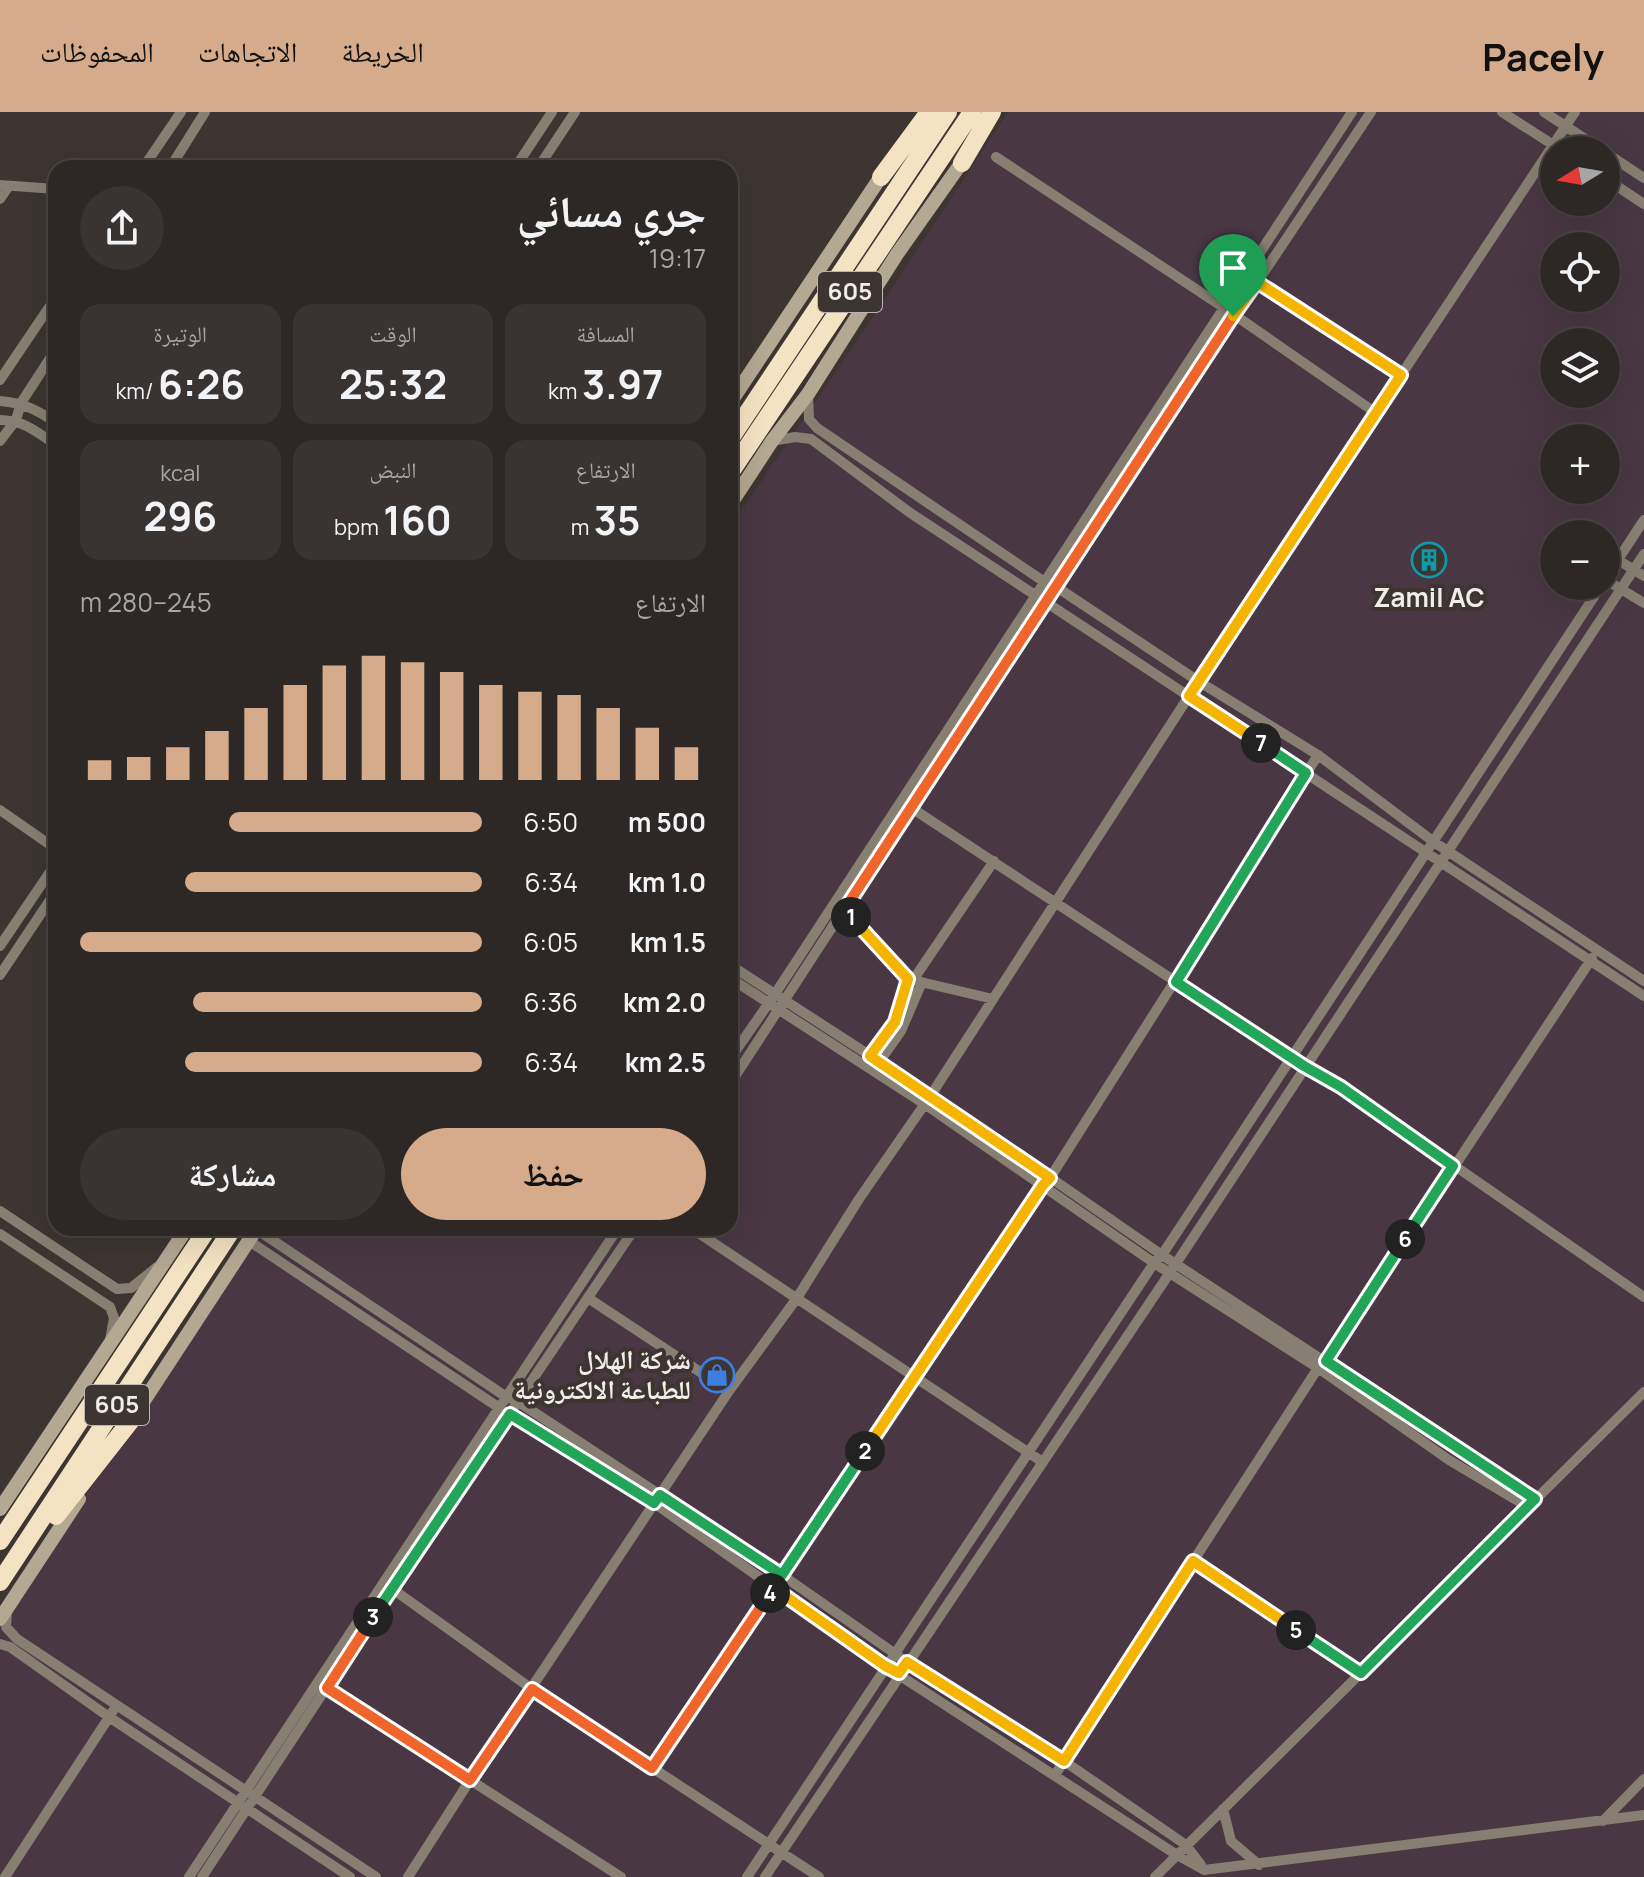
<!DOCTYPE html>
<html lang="ar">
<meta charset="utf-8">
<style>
:root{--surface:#2d2825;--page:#393432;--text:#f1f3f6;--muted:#a7a6a7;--line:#484442;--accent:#d6ab8b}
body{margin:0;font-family:Manrope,"Noto Naskh Arabic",sans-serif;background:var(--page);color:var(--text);direction:rtl;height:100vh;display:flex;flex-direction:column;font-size:30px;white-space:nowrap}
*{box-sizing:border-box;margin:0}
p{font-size:26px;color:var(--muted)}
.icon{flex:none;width:44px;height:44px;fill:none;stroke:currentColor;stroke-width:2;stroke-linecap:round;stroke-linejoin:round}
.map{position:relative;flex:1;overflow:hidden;direction:ltr}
.sheet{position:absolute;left:48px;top:48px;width:690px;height:1076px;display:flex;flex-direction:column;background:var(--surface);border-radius:24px;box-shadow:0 8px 32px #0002,0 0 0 2px var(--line);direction:rtl}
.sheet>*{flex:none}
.needle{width:52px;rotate:259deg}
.controls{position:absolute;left:1540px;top:24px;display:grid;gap:16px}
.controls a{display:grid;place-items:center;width:80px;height:80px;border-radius:50%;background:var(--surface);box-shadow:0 8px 32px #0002,0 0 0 2px var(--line);font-size:40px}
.pin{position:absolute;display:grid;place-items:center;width:68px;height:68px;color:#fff;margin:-82px -34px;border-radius:50% 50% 50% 0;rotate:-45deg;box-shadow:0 0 8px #0007}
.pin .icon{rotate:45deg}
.km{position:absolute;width:40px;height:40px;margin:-20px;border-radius:50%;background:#222;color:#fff;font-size:22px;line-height:40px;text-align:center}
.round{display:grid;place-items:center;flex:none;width:84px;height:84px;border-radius:42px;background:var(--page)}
.head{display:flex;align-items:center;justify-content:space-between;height:136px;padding:0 32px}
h1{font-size:44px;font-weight:700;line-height:60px}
.stats{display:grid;grid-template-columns:repeat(3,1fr);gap:12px;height:136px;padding:8px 32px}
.stats div{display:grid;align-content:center;border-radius:20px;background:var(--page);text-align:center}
.stats b{font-size:40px;font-weight:700}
.stats small{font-size:22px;font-weight:400}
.stats p{font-size:22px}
.chart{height:224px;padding:16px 32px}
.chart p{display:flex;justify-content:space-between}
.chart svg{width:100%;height:144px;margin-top:8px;stroke:var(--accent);stroke-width:6}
.cta{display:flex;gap:16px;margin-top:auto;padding:16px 32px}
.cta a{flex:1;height:92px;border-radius:48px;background:var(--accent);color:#111;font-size:32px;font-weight:700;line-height:92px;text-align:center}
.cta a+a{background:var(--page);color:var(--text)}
ul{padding:0 32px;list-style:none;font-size:26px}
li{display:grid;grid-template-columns:128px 96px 1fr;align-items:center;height:60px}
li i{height:20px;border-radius:10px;background:var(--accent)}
header{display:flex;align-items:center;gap:48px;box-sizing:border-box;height:112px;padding:0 40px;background:var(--accent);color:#111}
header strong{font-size:38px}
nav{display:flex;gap:44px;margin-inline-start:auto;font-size:28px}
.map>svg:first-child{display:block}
.industrial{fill:#493844;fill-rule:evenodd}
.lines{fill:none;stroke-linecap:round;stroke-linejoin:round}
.minor{stroke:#867f72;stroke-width:10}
.secondary{stroke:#b3a892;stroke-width:14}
.motorway{stroke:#f4e3c2;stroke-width:18}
.split-1-casing{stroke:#fff;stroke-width:16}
.split-2-casing{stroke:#fff;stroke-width:16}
.split-3-casing{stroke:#fff;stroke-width:16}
.split-4-casing{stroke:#fff;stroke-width:16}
.split-5-casing{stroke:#fff;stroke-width:16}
.split-6-casing{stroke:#fff;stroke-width:16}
.split-7-casing{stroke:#fff;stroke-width:16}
.split-8-casing{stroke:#fff;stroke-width:16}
.split-1{stroke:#f0652b;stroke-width:10}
.split-2{stroke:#f5b400;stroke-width:10}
.split-3{stroke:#22a559;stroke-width:10}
.split-4{stroke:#f0652b;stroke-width:10}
.split-5{stroke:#f5b400;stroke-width:10}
.split-6{stroke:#22a559;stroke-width:10}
.split-7{stroke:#22a559;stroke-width:10}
.split-8{stroke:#f5b400;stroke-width:10}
.labels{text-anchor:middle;stroke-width:8;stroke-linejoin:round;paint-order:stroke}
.shield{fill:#3c3531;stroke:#bbb6b2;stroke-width:2}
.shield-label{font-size:24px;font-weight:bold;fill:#f2edea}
.poi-label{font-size:26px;font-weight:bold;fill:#f2edea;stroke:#3c3531}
</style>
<header>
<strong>Pacely</strong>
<nav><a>الخريطة</a><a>الاتجاهات</a><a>المحفوظات</a></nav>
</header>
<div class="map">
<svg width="1644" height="1765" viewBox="0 0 1644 1765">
<rect width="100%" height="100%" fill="#3c3531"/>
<path class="industrial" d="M1008 0H1644V1765H0V1512L261 1116H730V415L861 223ZM1554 38H1606V90H1554ZM1554 134H1606V186H1554ZM1554 230H1606V282H1554ZM1554 326H1606V378H1554ZM1554 422H1606V474H1554Z"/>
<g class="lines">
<path class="minor" d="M1502 0 1561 38
M1544 0 1602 38
M1606 41 1644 66
M996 45 1223 195 1376 301
M143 56 181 0
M170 56 205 0
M515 56 552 0
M538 56 575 0
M1606 67 1644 92
M0 73 56 77
M0 87 9 74
M1257 170 1401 263
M0 268 56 185
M808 282 809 307 817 316 1043 469 1055 474 1198 569 1318 643 1434 730 1644 869
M0 289C23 291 38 298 56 311
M0 308C23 308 37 320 56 333
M0 329 16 308 21 291 56 237
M772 329 795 325 811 327 909 400 1644 884
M1618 448 1644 464
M1606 466 1644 408
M1606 468 1644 491
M907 693 1304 954 1341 975 1644 1185
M0 698 56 737
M844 798 908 867 993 887
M0 834 56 751
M730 853 931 983 1162 1143 1535 1387
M0 863 56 779
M730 866 923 991 1154 1151 1318 1256 1449 1348 1528 1395
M913 868 994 749
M870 944 895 910 908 867
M730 947 775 882 1352 0
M879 950 901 919 922 870
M730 972 1045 488 1371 0
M0 1099 117 1177 131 1176 157 1155
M691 1116 1041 1349
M256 1117 505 1284 517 1289 782 1463 907 1550 1064 1649 1186 1733 1201 1753
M0 1122 110 1195 114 1206 110 1228
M249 1129 498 1295 654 1391 885 1554 1177 1743 1204 1758 1644 1703
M588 1186 729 1279
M1193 1449 1361 1561
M387 1473 532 1577 819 1765
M7 1500 6 1515 17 1527 376 1765
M0 1532 10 1535 109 1605 350 1765
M327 1576 621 1765
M652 1656 1043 1073 1050 1066 1318 643
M1055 1663 1318 1256 1326 1249 1592 846
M1223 1697 1231 1729 1259 1753
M1603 1709 1644 1667
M5 1765 113 1599
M189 1765 618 1116
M202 1765 391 1477 635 1116
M408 1765 470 1668 729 1279 797 1186 859 1087 931 983 1189 584 1575 0
M747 1765 1154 1151 1162 1143 1601 474
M765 1765 1177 1150 1644 442
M1155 1765 1644 1280"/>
<path class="secondary" d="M730 291 886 57
M730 393 772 329 808 282 897 142 967 43
M130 1310 257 1116
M0 1397 187 1116
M0 1507 79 1387"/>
<path class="motorway" d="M962 51 992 0
M881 65 929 0
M730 327 948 0
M730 361 972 0
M56 1404 136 1302
M0 1429 208 1116
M0 1470 233 1116"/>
</g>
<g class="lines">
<g class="split-1-casing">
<path id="split-1" d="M851 805 844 798 1233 204"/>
</g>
<g class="split-2-casing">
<path id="split-2" d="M851 805 908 867 895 910 870 944 1050 1066 1043 1073 865 1339"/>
</g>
<g class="split-3-casing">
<path id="split-3" d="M373 1505 510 1302 654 1391 660 1383 782 1463 865 1339"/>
</g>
<g class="split-4-casing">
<path id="split-4" d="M373 1505 327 1576 470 1668 532 1577 652 1656 770 1481"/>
</g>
<g class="split-5-casing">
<path id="split-5" d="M770 1481 774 1476 885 1554 899 1561 907 1550 1064 1649 1193 1449 1296 1518"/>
</g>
<g class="split-6-casing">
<path id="split-6" d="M1296 1518 1361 1561 1535 1387 1326 1249 1405 1127"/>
</g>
<g class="split-7-casing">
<path id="split-7" d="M1261 631 1306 661 1176 870 1304 954 1341 975 1453 1054 1405 1127"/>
</g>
<g class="split-8-casing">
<path id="split-8" d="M1233 204 1257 170 1401 263 1189 584 1261 631"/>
</g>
<use href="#split-1" class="split-1"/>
<use href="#split-2" class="split-2"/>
<use href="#split-3" class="split-3"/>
<use href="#split-4" class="split-4"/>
<use href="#split-5" class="split-5"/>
<use href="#split-6" class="split-6"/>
<use href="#split-7" class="split-7"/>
<use href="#split-8" class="split-8"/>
</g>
<defs>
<g id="building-ring" transform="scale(1.8)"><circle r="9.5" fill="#3c3531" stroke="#0f9aa8" stroke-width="1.5"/><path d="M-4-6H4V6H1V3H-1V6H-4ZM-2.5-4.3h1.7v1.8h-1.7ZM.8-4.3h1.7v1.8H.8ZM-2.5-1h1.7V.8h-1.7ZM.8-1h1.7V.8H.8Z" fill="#0f9aa8"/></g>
<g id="shop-ring" transform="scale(1.8)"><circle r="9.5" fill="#3c3531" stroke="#3f7fe0" stroke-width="1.5"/><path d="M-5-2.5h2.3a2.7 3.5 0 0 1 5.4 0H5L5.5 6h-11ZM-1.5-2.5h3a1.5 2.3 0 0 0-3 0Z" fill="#3f7fe0"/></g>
</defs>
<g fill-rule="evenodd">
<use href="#building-ring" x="1429" y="448"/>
<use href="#shop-ring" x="717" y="1263"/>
</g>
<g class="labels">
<g class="shield">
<rect x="818" y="160" width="64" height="40" rx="6"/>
<rect x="85" y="1273" width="64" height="40" rx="6"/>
</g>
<g class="shield-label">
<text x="850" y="188">605</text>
<text x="117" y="1301">605</text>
</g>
<g class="poi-label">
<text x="1429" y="495">Zamil AC</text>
<text x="691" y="1257" text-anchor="end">شركة الهلال<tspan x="691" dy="30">للطباعة الالكترونية</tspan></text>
</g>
</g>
</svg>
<div class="controls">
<a><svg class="needle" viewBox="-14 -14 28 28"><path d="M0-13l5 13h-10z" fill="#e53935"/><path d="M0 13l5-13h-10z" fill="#a7a6a7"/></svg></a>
<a><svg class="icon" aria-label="locate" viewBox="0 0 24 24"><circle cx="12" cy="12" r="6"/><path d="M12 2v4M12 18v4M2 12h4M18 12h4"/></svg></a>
<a><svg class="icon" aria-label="layers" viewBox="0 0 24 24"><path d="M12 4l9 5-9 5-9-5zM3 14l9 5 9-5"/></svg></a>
<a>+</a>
<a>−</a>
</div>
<div class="pin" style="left:1233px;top:204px;background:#1e9e55"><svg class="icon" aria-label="arrive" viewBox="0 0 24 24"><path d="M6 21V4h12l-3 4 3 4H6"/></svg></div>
<b class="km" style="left:851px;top:805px">1</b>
<b class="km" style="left:865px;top:1339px">2</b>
<b class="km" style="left:373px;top:1505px">3</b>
<b class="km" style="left:770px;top:1481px">4</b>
<b class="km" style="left:1296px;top:1518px">5</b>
<b class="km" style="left:1405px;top:1127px">6</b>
<b class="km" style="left:1261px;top:631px">7</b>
<section class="sheet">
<div class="head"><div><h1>جري مسائي</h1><p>19:17</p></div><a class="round"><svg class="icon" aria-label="share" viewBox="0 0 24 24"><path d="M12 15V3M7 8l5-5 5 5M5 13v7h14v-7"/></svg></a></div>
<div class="stats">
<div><p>المسافة</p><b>3.97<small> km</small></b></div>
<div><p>الوقت</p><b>25:32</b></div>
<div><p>الوتيرة</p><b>6:26<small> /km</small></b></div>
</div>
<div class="stats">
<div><p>الارتفاع</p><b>35<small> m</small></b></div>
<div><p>النبض</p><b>160<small> bpm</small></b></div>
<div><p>kcal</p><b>296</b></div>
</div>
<div class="chart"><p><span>الارتفاع</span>245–280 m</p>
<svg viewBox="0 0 160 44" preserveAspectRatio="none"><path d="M5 44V38M15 44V37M25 44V34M35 44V29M45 44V22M55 44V15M65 44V9M75 44V6M85 44V8M95 44V11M105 44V15M115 44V17M125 44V18M135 44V22M145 44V28M155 44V34"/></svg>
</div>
<ul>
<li><b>500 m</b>6:50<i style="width:63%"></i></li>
<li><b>1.0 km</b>6:34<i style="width:74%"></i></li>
<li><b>1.5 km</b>6:05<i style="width:100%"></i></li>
<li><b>2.0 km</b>6:36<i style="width:72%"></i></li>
<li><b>2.5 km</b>6:34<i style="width:74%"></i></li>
</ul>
<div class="cta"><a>حفظ</a><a>مشاركة</a></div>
</section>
</div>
